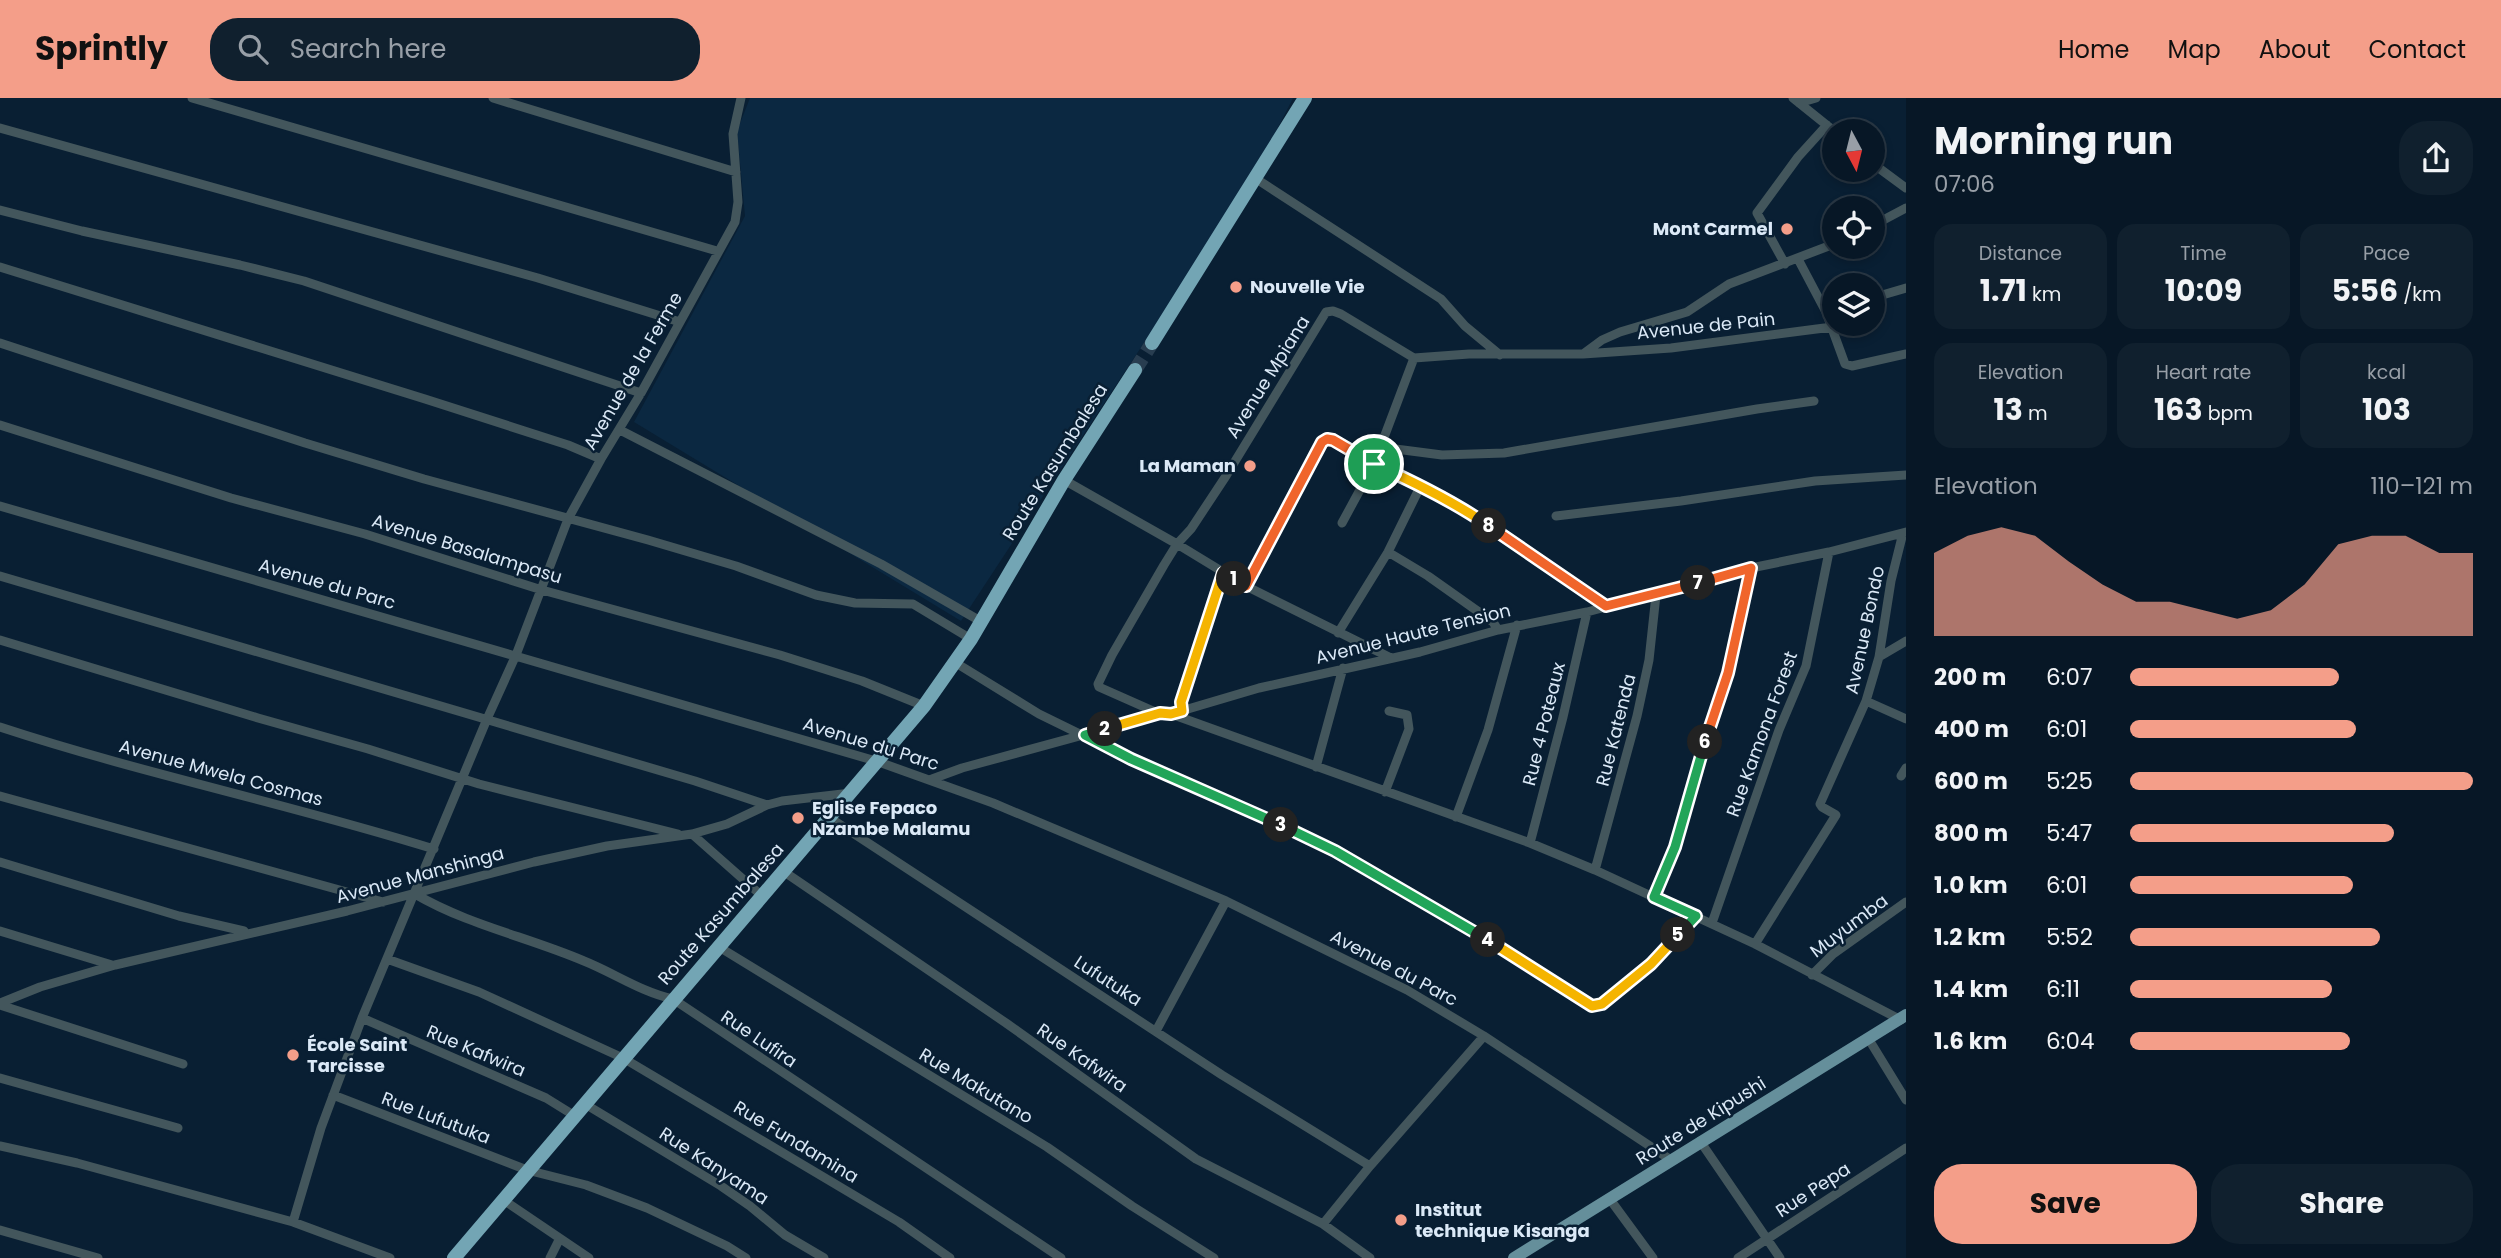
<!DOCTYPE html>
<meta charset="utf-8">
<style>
:root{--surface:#071726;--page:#10202e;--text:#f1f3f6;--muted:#989fa7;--line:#283643;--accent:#f49e89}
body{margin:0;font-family:Poppins,sans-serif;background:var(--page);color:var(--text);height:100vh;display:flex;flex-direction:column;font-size:26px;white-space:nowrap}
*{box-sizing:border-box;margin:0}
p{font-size:23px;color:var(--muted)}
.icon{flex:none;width:38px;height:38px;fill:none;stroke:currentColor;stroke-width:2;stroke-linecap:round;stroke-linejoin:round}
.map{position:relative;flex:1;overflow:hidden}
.details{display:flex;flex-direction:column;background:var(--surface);width:595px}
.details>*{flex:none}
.needle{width:46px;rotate:173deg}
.tools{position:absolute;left:1822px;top:21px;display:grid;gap:14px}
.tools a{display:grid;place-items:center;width:63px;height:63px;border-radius:50%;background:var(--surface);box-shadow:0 4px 10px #0003,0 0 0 2px var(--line);font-size:35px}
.pin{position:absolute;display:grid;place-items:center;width:60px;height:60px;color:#fff;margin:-30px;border:4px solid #fff;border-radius:50%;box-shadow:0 2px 7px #0007}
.km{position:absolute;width:35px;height:35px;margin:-18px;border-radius:50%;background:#222;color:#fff;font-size:19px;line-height:35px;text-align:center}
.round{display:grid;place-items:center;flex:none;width:74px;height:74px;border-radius:28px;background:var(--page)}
.headline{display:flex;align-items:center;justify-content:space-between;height:119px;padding:0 28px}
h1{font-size:38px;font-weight:700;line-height:52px}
.figures{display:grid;grid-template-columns:repeat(3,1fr);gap:10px;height:119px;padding:7px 28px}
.figures div{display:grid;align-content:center;border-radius:18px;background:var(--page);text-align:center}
.figures b{font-size:30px;font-weight:700}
.figures small{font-size:19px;font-weight:400}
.figures p{font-size:19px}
.chart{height:196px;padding:14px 28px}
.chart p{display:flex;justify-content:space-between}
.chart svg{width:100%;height:126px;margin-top:7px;fill:var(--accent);opacity:.7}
.button{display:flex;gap:14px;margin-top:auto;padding:14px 28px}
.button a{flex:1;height:80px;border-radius:28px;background:var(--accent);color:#111;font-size:28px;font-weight:700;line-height:80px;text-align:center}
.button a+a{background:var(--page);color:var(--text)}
ul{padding:0 28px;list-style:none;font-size:23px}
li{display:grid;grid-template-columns:112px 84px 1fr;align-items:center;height:52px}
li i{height:18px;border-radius:9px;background:var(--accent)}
header{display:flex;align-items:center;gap:42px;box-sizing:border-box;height:98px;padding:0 35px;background:var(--accent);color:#111}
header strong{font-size:33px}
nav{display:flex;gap:38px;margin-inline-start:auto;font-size:24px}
.search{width:490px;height:63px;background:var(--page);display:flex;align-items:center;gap:18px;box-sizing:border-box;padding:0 24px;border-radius:28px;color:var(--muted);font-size:26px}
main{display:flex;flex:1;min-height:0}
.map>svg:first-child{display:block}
.built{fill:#0b2841}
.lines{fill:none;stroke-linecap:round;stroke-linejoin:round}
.highway-tunnel{stroke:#283d50;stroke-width:14;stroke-dasharray:14 7;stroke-linecap:butt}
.minor{stroke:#43565c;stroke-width:9}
.major{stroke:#658f9b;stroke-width:12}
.highway{stroke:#73a5b4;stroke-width:14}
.split-1-casing{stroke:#fff;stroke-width:14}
.split-2-casing{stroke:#fff;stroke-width:14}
.split-3-casing{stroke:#fff;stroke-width:14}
.split-4-casing{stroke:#fff;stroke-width:14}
.split-5-casing{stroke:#fff;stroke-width:14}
.split-6-casing{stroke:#fff;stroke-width:14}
.split-7-casing{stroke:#fff;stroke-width:14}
.split-8-casing{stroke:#fff;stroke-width:14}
.split-9-casing{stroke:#fff;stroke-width:14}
.split-1{stroke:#f0652b;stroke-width:9}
.split-2{stroke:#f5b400;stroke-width:9}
.split-3{stroke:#22a559;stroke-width:9}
.split-4{stroke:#22a559;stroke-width:9}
.split-5{stroke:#f5b400;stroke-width:9}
.split-6{stroke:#22a559;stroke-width:9}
.split-7{stroke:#f0652b;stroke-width:9}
.split-8{stroke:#f0652b;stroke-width:9}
.split-9{stroke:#f5b400;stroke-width:9}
.poi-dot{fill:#f49e89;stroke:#091f33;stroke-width:2.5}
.labels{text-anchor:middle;stroke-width:5;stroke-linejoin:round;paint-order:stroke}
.poi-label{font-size:18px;font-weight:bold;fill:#dbe9f7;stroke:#091f33;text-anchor:start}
.street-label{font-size:18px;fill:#dbe9f7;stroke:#091f33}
</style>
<header>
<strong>Sprintly</strong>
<div class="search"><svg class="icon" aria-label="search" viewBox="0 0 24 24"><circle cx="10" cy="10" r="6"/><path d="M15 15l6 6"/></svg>Search here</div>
<nav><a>Home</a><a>Map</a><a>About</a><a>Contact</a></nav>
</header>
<main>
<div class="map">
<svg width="1906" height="1160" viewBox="0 0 1906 1160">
<rect width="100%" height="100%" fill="#091f33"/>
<path class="built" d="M750 0H1293L1253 79 961 523 634 324 745 118 737 33Z"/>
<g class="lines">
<path class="highway-tunnel" d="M1135 272 1152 245"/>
<path class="minor" d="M192 0 717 153
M493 0 736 74
M1793 0 1834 33
M1799 5 1816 0
M0 30 538 180 680 224
M1872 65 1906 90
M1255 80 1441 201 1465 228 1500 257
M0 112 82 133 240 167 304 183 641 295
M1872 128 1906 110
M1798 161 1826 214 1845 266 1852 268 1906 256
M1785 166 1757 115 1798 59 1827 27
M0 169 425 301 568 347 601 361
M1872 200 1906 190
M0 245 305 345 424 381 648 442 736 468 816 497 855 505 913 506 971 541
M1583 256 1671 250 1832 229
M0 327 231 400 365 436 542 492 780 557 862 583 924 608
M620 332 881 466 982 524
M1380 349 1442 357 1504 355 1757 311 1814 303
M1064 382 1177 446 1246 488 1391 560
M0 408 876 663 993 705 1226 803 1407 892 1484 938 1671 1062
M1556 418 1681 403 1815 383 1906 377
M1342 425 1374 366 1414 260
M1388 454 1428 478 1493 524 1498 532
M0 478 695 683 767 707
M1246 488 1322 344 1327 341 1465 412 1606 508
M1338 535 1388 454 1421 387
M0 542 258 620 368 651 479 686 678 736
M1879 559 1906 543
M956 565 1039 616 1131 661 1335 753 1535 870 1592 908 1602 906 1651 866 1696 818
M1866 603 1906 621
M1182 613 1181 604 1223 475
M1160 616 1099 589 1098 586 1112 557 1164 467 1177 446 1191 431 1226 378 1326 214 1333 213 1341 216 1414 260 1469 256H1583L1602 242 1620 234 1687 214 1729 186 1834 146
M1171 616 1530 745 1595 772 1755 846 1901 922
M0 629C143 676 290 706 434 751
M1316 669 1343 570
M1901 678 1906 670
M932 681 962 670 1160 616H1171L1259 590 1420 554 1498 532 1587 514 1751 470 1829 454 1906 434
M1385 694 1409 631 1407 617 1389 613
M0 698 383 804
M1456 719 1488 632 1517 527
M830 720 1222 977 1370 1068
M692 736 762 798
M1530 745 1563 619 1587 514
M0 764 179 818 244 833
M1595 772 1637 618 1649 562 1656 497
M783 773 1006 925 1196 1061 1323 1126 1370 1160
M415 796C468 827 528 839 584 863 614 875 641 894 673 901L1061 1160
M1653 799 1675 749 1697 665 1728 575 1751 470
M1712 825 1779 632 1806 568 1829 454
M0 833 112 867
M1755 846 1836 717 1822 709 1820 706 1866 603 1879 559 1891 483 1903 435
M719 849 1047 1049 1132 1108 1214 1160
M387 861 479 894 623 960 899 1124 950 1160
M1812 877 1833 856 1906 804
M0 905 40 889 115 867 347 813 534 764 607 748 692 736 727 726 767 707 782 703 851 695
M0 907 183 966
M362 920 546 1000 575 1018
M1156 933 1226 803
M1868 940 1906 1002
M0 980 178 1030
M333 997 527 1072 586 1087 647 1110 727 1148 746 1160
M585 1006 721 1088 750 1108 785 1137 824 1160
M1700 1043 1780 1160
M0 1048 77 1065 293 1124 390 1160
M1609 1100 1653 1160
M502 1101 589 1160
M293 1124 321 1030 362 920 487 621 516 557 568 421 601 361 641 295 735 124 738 104 733 36 741 0
M1323 1126 1370 1068 1484 938
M0 1132 98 1160
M550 1160 559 1142
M1738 1160 1906 1050"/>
<path class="major" d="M1514 1160 1906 917"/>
<path class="highway" d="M1152 245 1305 0
M454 1160 924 608 971 541 1064 382 1135 272"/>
</g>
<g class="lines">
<g class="split-1-casing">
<path id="split-1" d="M1234 481 1246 488 1322 344 1327 341 1333 342 1374 366"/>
</g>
<g class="split-2-casing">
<path id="split-2" d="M1105 631 1160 615 1171 616 1182 613 1181 604 1223 475 1234 481"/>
</g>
<g class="split-3-casing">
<path id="split-3" d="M1105 631 1085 637 1131 661 1281 727"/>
</g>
<g class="split-4-casing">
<path id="split-4" d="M1281 727 1335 753 1488 842"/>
</g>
<g class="split-5-casing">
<path id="split-5" d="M1488 842 1592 908 1602 906 1651 866 1678 837"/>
</g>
<g class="split-6-casing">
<path id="split-6" d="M1678 837 1696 818 1654 799 1675 749 1705 644"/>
</g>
<g class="split-7-casing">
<path id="split-7" d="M1698 485 1751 470 1728 575 1705 644"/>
</g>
<g class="split-8-casing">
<path id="split-8" d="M1489 428 1606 508 1698 485"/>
</g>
<g class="split-9-casing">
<path id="split-9" d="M1374 366C1414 384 1453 403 1489 428"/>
</g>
<use href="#split-1" class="split-1"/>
<use href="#split-2" class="split-2"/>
<use href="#split-3" class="split-3"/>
<use href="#split-4" class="split-4"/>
<use href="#split-5" class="split-5"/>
<use href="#split-6" class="split-6"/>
<use href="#split-7" class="split-7"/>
<use href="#split-8" class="split-8"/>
<use href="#split-9" class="split-9"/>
</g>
<g class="poi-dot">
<circle cx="1787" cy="131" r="7"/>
<circle cx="1236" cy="189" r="7"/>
<circle cx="1250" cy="368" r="7"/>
<circle cx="798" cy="720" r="7"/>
<circle cx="293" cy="957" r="7"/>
<circle cx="1401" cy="1122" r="7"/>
</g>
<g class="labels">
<g class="poi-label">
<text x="1773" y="137" text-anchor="end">Mont Carmel</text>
<text x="1250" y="195">Nouvelle Vie</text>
<text x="1236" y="374" text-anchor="end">La Maman</text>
<text x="812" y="716">Eglise Fepaco<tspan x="812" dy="21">Nzambe Malamu</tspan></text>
<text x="307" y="953">École Saint<tspan x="307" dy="21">Tarcisse</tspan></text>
<text x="1415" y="1118">Institut<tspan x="1415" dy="21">technique Kisanga</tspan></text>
</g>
<g class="street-label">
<text transform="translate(1706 228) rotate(-6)" y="6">Avenue de Pain</text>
<text transform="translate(633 273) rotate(-60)" y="6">Avenue de la Ferme</text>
<text transform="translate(1268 279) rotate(-58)" y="6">Avenue Mpiana</text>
<text transform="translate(1055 364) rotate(-58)" y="6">Route Kasumbalesa</text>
<text transform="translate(467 451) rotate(17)" y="6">Avenue Basalampasu</text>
<text transform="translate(327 486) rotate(16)" y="6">Avenue du Parc</text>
<text transform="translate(1865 532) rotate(-78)" y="6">Avenue Bondo</text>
<text transform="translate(1413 536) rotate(-14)" y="6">Avenue Haute Tension</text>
<text transform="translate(1544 626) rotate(-76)" y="6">Rue 4 Poteaux</text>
<text transform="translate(1616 632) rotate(-76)" y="6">Rue Katenda</text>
<text transform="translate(1762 636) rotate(-70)" y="6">Rue Kamona Forest</text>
<text transform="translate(871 646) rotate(17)" y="6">Avenue du Parc</text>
<text transform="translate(221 675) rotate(15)" y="6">Avenue Mwela Cosmas</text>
<text transform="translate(420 777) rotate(-15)" y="6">Avenue Manshinga</text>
<text transform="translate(721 816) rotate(-49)" y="6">Route Kasumbalesa</text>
<text transform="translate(1849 828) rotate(-37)" y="6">Muyumba</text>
<text transform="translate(1394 870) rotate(28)" y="6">Avenue du Parc</text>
<text transform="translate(1108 883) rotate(33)" y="6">Lufutuka</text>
<text transform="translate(759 941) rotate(34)" y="6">Rue Lufira</text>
<text transform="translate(476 953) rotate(23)" y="6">Rue Kafwira</text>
<text transform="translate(1082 960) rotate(35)" y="6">Rue Kafwira</text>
<text transform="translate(976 988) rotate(31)" y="6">Rue Makutano</text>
<text transform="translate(436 1020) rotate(21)" y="6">Rue Lufutuka</text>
<text transform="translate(1701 1023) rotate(-32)" y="6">Route de Kipushi</text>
<text transform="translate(796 1044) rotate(31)" y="6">Rue Fundamina</text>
<text transform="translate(714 1068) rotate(33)" y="6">Rue Kanyama</text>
<text transform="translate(1813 1092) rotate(-33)" y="6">Rue Pepa</text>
</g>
</g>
</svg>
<div class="tools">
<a><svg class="needle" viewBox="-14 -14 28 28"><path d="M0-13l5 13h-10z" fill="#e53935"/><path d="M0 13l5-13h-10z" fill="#989fa7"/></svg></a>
<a><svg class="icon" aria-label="locate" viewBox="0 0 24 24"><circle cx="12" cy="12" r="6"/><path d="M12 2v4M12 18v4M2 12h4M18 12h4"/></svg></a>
<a><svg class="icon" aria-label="layers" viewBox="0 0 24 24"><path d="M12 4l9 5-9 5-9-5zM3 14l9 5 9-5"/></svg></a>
</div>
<div class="pin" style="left:1374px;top:366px;background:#1e9e55"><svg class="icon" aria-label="arrive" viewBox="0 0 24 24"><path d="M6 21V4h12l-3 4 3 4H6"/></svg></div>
<b class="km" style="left:1234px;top:481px">1</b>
<b class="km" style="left:1105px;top:631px">2</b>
<b class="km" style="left:1281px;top:727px">3</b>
<b class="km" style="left:1488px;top:842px">4</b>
<b class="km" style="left:1678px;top:837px">5</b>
<b class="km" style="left:1705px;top:644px">6</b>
<b class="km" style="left:1698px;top:485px">7</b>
<b class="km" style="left:1489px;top:428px">8</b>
</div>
<section class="details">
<div class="headline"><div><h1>Morning run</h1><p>07:06</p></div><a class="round"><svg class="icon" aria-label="share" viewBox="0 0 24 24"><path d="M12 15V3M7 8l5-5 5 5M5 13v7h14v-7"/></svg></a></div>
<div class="figures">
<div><p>Distance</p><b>1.71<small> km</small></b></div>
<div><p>Time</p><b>10:09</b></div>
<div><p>Pace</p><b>5:56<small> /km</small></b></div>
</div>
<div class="figures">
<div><p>Elevation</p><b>13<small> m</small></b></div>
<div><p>Heart rate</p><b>163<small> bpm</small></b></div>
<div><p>kcal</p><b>103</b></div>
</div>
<div class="chart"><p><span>Elevation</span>110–121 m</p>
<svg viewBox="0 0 160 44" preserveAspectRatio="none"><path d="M0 44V15L10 9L20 6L30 9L40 18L50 26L60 32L70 32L80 35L90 38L100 35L110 26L120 12L130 9L140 9L150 15L160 15V44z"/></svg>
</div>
<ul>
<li><b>200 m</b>6:07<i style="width:61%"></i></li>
<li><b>400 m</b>6:01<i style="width:66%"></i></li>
<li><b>600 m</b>5:25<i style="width:100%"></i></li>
<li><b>800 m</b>5:47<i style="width:77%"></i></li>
<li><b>1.0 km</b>6:01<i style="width:65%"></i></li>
<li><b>1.2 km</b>5:52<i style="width:73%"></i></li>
<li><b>1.4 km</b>6:11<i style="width:59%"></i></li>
<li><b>1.6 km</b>6:04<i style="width:64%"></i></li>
</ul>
<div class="button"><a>Save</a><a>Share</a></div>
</section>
</main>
